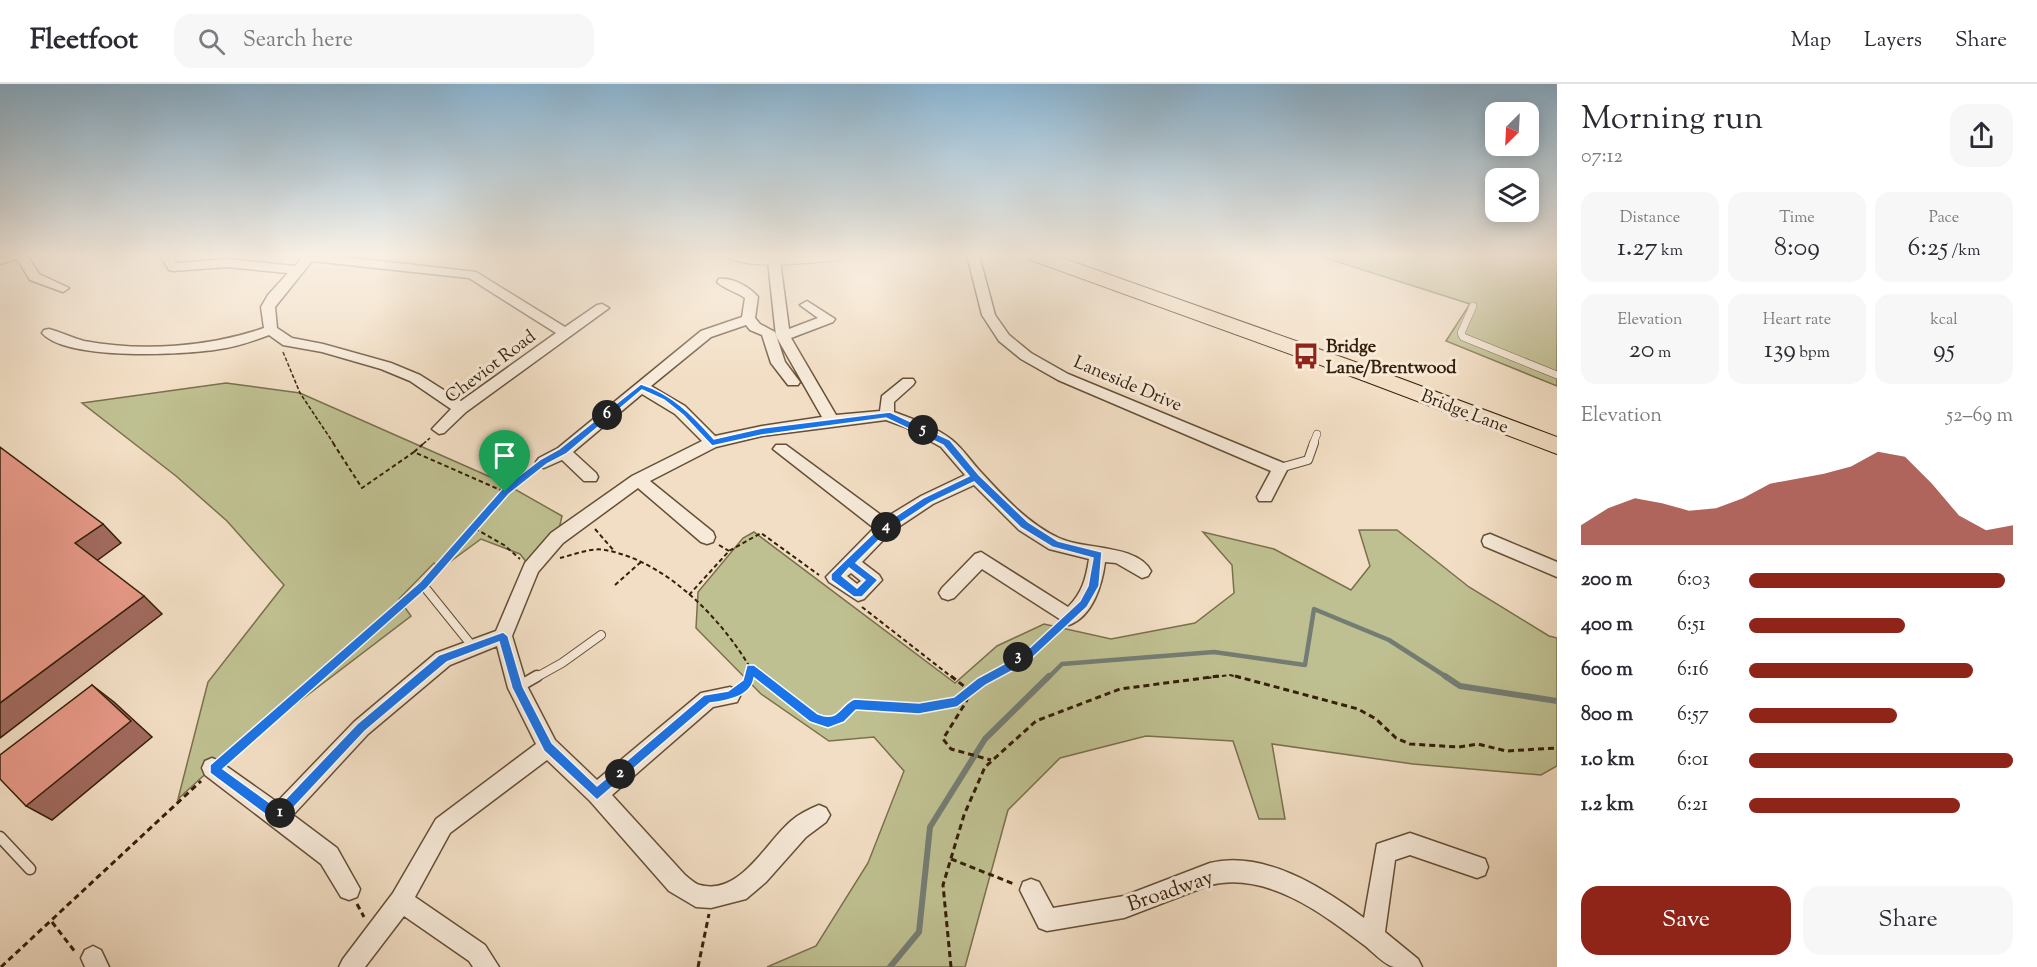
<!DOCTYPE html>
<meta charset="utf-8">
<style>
:root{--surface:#fff;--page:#f7f7f7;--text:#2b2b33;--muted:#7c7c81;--line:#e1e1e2;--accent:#8f2418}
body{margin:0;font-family:"Sorts Mill Goudy",serif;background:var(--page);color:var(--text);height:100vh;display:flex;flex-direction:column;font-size:22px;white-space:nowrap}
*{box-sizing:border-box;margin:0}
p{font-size:20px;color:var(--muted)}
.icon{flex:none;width:33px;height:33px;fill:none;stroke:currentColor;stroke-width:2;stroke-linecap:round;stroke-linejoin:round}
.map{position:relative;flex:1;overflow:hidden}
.panel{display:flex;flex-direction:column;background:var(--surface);width:480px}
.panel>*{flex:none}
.needle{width:39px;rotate:204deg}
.tools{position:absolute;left:1485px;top:18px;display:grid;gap:12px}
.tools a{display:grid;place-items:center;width:54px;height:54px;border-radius:12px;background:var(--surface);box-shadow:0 3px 15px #0003;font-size:30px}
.pin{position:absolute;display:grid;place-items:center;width:51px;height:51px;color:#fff;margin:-62px -26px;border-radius:50% 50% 50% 0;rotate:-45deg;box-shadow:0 0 6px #0007}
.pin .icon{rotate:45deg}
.km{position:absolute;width:30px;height:30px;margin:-15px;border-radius:50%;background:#222;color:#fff;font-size:16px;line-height:30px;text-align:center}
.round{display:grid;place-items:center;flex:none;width:63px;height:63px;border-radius:18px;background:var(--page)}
.summary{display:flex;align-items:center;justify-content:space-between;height:102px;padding:0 24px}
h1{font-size:33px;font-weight:600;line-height:45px}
.metrics{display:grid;grid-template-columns:repeat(3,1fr);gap:9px;height:102px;padding:6px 24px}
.metrics div{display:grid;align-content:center;border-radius:15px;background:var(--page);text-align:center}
.metrics b{font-size:26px;font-weight:600}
.metrics small{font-size:16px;font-weight:400}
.metrics p{font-size:16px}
.chart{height:168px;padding:12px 24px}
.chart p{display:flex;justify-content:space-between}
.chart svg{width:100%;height:108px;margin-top:6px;fill:var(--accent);opacity:.7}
.button{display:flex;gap:12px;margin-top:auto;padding:12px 24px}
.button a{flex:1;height:69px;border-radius:18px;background:var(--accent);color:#fff;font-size:24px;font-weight:600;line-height:69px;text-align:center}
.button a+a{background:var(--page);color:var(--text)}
ul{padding:0 24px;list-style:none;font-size:20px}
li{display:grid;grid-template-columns:96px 72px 1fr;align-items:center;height:45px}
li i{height:15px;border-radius:8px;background:var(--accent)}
header{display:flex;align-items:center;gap:36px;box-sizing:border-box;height:84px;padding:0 30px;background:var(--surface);border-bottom:2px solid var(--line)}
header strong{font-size:28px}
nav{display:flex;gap:33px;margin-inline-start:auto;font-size:21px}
.search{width:420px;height:54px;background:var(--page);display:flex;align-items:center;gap:15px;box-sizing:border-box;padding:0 21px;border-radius:18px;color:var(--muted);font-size:22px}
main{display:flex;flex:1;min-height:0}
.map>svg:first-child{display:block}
.green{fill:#bfc091;stroke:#7a704c;stroke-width:1.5}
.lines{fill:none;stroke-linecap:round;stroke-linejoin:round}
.stream-far1{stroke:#747d73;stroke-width:4.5}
.stream{stroke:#747d73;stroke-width:6}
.service-far2-casing{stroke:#654f37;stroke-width:8}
.service-far1-casing{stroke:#654f37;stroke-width:10}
.service-casing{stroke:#654f37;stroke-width:13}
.minor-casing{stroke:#654f37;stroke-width:3}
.tertiary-casing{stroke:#654f37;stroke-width:2}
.primary-casing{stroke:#361f08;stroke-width:2}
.path-far2{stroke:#361f08;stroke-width:1.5;stroke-dasharray:4 2;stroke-linecap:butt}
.path-far1{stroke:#361f08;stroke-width:2;stroke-dasharray:4.5 3;stroke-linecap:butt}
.path{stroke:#361f08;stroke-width:3;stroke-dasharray:6 4;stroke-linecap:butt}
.service-far2{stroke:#f7ead9;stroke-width:7}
.service-far1{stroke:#f7ead9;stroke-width:8}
.service{stroke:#f7ead9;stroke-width:10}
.minor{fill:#f7ead9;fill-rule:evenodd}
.tertiary{fill:#f7ead9;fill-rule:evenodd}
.primary{fill:#f2dec4;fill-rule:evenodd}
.shaded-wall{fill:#a16a5e;stroke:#361f08;stroke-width:1.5}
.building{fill:#e69887;stroke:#361f08;stroke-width:1.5}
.route{fill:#1a73e8;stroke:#fff;stroke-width:1.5;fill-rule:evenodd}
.labels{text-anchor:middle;stroke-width:6;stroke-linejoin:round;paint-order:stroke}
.poi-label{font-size:18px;font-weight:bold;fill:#361f08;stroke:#f7ead9;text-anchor:start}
.street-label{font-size:18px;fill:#361f08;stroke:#f7ead9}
.near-street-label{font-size:21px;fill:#361f08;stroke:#f7ead9}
</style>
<header>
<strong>Fleetfoot</strong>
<div class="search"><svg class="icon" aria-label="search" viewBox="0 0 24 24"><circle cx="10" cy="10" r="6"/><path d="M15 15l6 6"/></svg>Search here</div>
<nav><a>Map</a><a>Layers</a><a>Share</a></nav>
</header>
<main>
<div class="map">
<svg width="1557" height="883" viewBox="0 0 1557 883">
<rect width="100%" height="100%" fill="#f2dec4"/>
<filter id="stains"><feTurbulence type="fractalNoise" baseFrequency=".00333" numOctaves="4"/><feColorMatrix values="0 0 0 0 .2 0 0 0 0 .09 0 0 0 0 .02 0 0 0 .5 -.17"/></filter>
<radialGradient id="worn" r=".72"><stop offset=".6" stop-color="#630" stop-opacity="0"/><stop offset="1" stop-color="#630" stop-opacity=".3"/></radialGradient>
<path class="green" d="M1316 171H1557V302L1446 257 1470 220Z
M226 299 300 309 504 399 562 432 557 454 531 484 520 470 481 455 440 485 434 479 399 515 411 532 212 684 178 715 208 598 284 501 227 437 176 392 82 319Z
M1359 446H1397L1469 503 1549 552 1557 554V682L1541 691 1413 680 1272 660 1285 735H1259L1233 657 1146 652 1060 674 1008 726 965 883H767L816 862 868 779 904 687 874 653 829 657 761 610 696 544 698 508 743 454 754 448 955 599 997 562 1044 540 1111 555 1195 539 1234 509 1232 481 1203 448 1274 465 1351 506 1370 482Z"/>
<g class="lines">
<path class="stream-far1" d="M1048 594 1062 580 1214 568 1305 581 1314 525 1389 556 1448 594"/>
<path class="stream" d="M1445 592 1460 602 1557 617
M890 883 919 848 930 743 985 655 1049 592"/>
<g class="service-far2-casing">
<path id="service-far2" d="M1473 222 1461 249 1463 253 1557 291
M1313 360 1317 350"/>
</g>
<g class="service-far1-casing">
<path id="service-far1" d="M1280 384 1308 376 1314 359
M423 501 473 563
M535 594 562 579 601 551"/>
</g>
<g class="service-casing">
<path id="service" d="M518 603 537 592
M0 753 30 785"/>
</g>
<g class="minor-casing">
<path id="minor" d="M5 171H27L39 190 69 204 63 208 30 196 17 175 0 180V174Z
M160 171H172L177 179 227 175 295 182 304 171H327L476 188 565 243 597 221 602 220 609 224 466 328 444 349 439 350 432 345 451 325 410 297 381 285 322 268 283 261 269 251C253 257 237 263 220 265 185 271 66 277 42 249L44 246 49 245C61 248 72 254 84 257 142 268 209 263 264 244L261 223 268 211 288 189 227 183 173 187 169 186ZM312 177 469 194 556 249 461 317 420 291 391 279 323 260 292 254 277 244 275 223Z
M967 171H979L995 231 1009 251 1031 269 1068 290 1286 380 1288 384 1271 417H1259L1257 413 1271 387 1058 296 1021 275 999 257 982 231Z
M774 173 780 177 789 245 818 234 800 221 807 217 835 235 833 238 791 254 836 331 880 327 882 312 903 295H913L915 298 913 301 894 318V328C913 335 936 343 952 356 962 364 970 376 979 386 1002 411 1028 440 1059 454 1084 466 1137 460 1151 487L1148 492 1142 494 1116 479 1105 478C1102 501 1093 532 1069 541L982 485 954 514 948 516 942 514 939 509 942 504 975 470 981 468 1068 523C1082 509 1086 495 1089 475L1049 465 1019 446 974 401 933 420 891 448 862 478 879 491 882 496 864 515 858 517 829 498 826 493 874 444 773 365 776 361H786L885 434 921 412 965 391 941 363 905 343 886 336 762 352 716 363 650 397 713 448 715 453 713 458 707 460 701 458 638 404 563 459 538 488 512 552 527 602 555 656 597 696 701 609 730 603 737 606 740 612 737 618 713 623 612 711 685 791C689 794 695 800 700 801 740 812 766 758 791 737 799 730 809 725 819 721L826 724 830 731 826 738 806 753 766 798 746 815 711 824 696 823 669 807 590 717 547 676 450 749 415 813 485 861 499 883H473L469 877 404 832 365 883H339L343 875 393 809 436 735 536 660 508 604 497 562 450 581 368 650 293 731 337 764 360 805 357 813 349 816 341 813 321 780 205 691 202 684 205 677 212 674 219 677 277 718 354 638 436 569 496 547 525 479 551 449 632 392 702 357 675 330 642 310 573 368 596 389 598 393 596 397H584L562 376 544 384 539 382 536 378 539 374 558 364 701 247 742 233 745 214C737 208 724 205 717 198L719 195C732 193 750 203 758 213L755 234 760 240 775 248 785 278 800 298 798 301H788L771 279 762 251 750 246 746 241 711 253 651 302 685 322 715 352 762 342 822 333 776 252 768 177ZM851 489 861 497 857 500 847 492Z
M1490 450 1557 478V493L1484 462 1482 457 1484 452Z
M1410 749 1485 775 1488 783 1485 791 1477 794 1410 771 1395 776 1385 848 1418 875 1422 883C1413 883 1402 883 1394 883 1384 881 1372 867 1364 861 1322 829 1266 787 1210 801L1124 834 1047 847 1039 844 1020 806 1023 798 1031 795 1039 798 1053 824 1124 812 1210 779C1264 766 1322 803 1364 834L1377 760Z
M93 862 101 866 109 883H85L81 874 85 866Z"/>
</g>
<g class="tertiary-casing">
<path id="tertiary" d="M726 171H847L839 176C816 178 742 188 726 171Z"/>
</g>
<g class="primary-casing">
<path id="primary" d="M1026 171H1054L1375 285 1557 353V370L1359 295 1028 175Z"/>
</g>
<path class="path-far2" d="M283 268 300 309 334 360
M423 360 430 354"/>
<path class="path-far1" d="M333 359 362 404 414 368 505 408
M414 368 424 359
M474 444 509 404 534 385
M595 445 615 468
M719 461 729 467
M560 474C573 471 592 463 605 466 666 477 721 534 751 585L749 594
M429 493 474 444 504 461 520 475
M615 501 641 478
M689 511 729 467 761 449 819 491
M862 523 953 594
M751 585 762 594
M317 594 415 508
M988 594 1008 583 1013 574 1027 572 1060 542
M1207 594 1230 591 1241 594"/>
<path class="path" d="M761 592 814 634 828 639 840 634 854 620 919 625 957 618 990 592
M951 592 970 607 966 618 943 655 951 665 991 676
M1235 592 1358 625 1376 635 1396 654 1410 660 1459 663 1478 660 1506 667 1557 664
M742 603 748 599 749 592
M227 673 319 592
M951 775 1014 800
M357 820 364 833
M52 838 76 869
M1 883 201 697
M698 883 709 830
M951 883 943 801 964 731 985 683 1036 637 1120 605 1219 592"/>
<use href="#service-far2" class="service-far2"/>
<use href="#service-far1" class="service-far1"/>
<use href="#service" class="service"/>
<use href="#minor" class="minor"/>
<use href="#tertiary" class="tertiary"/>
<use href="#primary" class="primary"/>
</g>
<path class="shaded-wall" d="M103 440 121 459 95 478 75 459Z
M144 512 162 530 0 654V619Z
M92 601 114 618 152 653 52 736 26 722Z"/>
<path class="building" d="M0 363 103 440 75 459 144 512 0 619Z
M92 601 131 637 26 722 0 695V671Z"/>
<linearGradient id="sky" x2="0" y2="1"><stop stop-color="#8ab7d6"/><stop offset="0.58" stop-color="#f9f0e4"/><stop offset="1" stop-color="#f9f0e4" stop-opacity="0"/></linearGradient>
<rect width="1557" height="295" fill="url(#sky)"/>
<path class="route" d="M641 300C672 310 692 330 714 355L762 344 890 328 950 356 979 391 1028 438 1058 457 1102 468 1099 502 1087 523 1031 575 1016 579 1012 587 986 601 957 623 919 630 856 626 844 638 828 644 810 638 754 594C751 613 726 617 710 619L597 716 544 667 512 604 499 558 447 578 365 647 282 736 278 738 273 736 210 689V681L420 498 502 405 541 375 559 365ZM642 306 664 316 683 331 712 362 762 351 886 334 943 361 969 392 923 414 882 441 831 490V496L854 513H862L878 496 856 479 889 446 930 419 974 398 1021 444 1052 463 1093 474 1088 502 1080 517 1025 568 1009 571 1004 580 978 594 954 613 919 619 854 615C838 623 839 638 818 630L754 581H747L743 596 728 607 704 611 597 702 552 659 523 603 508 552 503 548 439 571 357 640 277 724 223 685 427 504 509 410 547 380 566 370ZM849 484 865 496 857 504 842 492Z"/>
<defs>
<g id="bus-bare" transform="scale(2.07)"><path d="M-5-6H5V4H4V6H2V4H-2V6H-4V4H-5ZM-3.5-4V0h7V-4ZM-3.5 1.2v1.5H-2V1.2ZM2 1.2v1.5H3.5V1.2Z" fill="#8f2418" stroke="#f7ead9" stroke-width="2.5" paint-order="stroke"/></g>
</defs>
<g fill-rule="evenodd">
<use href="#bus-bare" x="1306" y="272"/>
</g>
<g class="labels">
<g class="poi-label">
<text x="1326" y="268">Bridge<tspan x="1326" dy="21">Lane/Brentwood</tspan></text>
</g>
<g class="street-label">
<text transform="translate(490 282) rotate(-37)" y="6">Cheviot Road</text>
<text transform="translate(1128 299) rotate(23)" y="6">Laneside Drive</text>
<text transform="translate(1465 327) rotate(21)" y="6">Bridge Lane</text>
</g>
<g class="near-street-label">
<text transform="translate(1170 806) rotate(-19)" y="7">Broadway</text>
</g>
</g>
<rect width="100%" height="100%" filter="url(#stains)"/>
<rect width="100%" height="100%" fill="url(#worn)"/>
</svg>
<div class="tools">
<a><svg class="needle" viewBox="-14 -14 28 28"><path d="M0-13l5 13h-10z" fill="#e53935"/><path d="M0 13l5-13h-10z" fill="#7c7c81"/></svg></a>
<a><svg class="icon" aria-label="layers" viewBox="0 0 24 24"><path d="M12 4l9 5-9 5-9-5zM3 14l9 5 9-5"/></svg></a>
</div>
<div class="pin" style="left:505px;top:408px;background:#1e9e55"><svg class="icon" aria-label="arrive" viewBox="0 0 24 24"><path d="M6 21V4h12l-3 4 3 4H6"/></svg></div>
<b class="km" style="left:280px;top:729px">1</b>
<b class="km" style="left:620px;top:690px">2</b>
<b class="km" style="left:1018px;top:573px">3</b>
<b class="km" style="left:886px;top:443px">4</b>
<b class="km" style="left:923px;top:346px">5</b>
<b class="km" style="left:607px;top:331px">6</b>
</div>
<section class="panel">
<div class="summary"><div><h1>Morning run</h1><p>07:12</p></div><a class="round"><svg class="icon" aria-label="share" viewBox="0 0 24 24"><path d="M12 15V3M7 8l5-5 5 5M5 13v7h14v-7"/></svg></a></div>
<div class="metrics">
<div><p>Distance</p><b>1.27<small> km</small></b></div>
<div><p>Time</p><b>8:09</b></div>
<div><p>Pace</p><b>6:25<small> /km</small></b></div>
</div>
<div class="metrics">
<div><p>Elevation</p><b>20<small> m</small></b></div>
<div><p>Heart rate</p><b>139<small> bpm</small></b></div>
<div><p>kcal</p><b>95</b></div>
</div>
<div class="chart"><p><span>Elevation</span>52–69 m</p>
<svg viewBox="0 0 160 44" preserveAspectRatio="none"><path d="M0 44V36L10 29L20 25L30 27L40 30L50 29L60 25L70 19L80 17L90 15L100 12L110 6L120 8L130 19L140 32L150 38L160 36V44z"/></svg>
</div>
<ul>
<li><b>200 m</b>6:03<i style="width:97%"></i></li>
<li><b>400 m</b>6:51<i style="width:59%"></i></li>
<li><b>600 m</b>6:16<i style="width:85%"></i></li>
<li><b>800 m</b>6:57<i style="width:56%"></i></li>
<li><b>1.0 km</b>6:01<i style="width:100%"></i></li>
<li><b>1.2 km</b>6:21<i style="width:80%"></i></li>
</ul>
<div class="button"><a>Save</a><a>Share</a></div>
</section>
</main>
